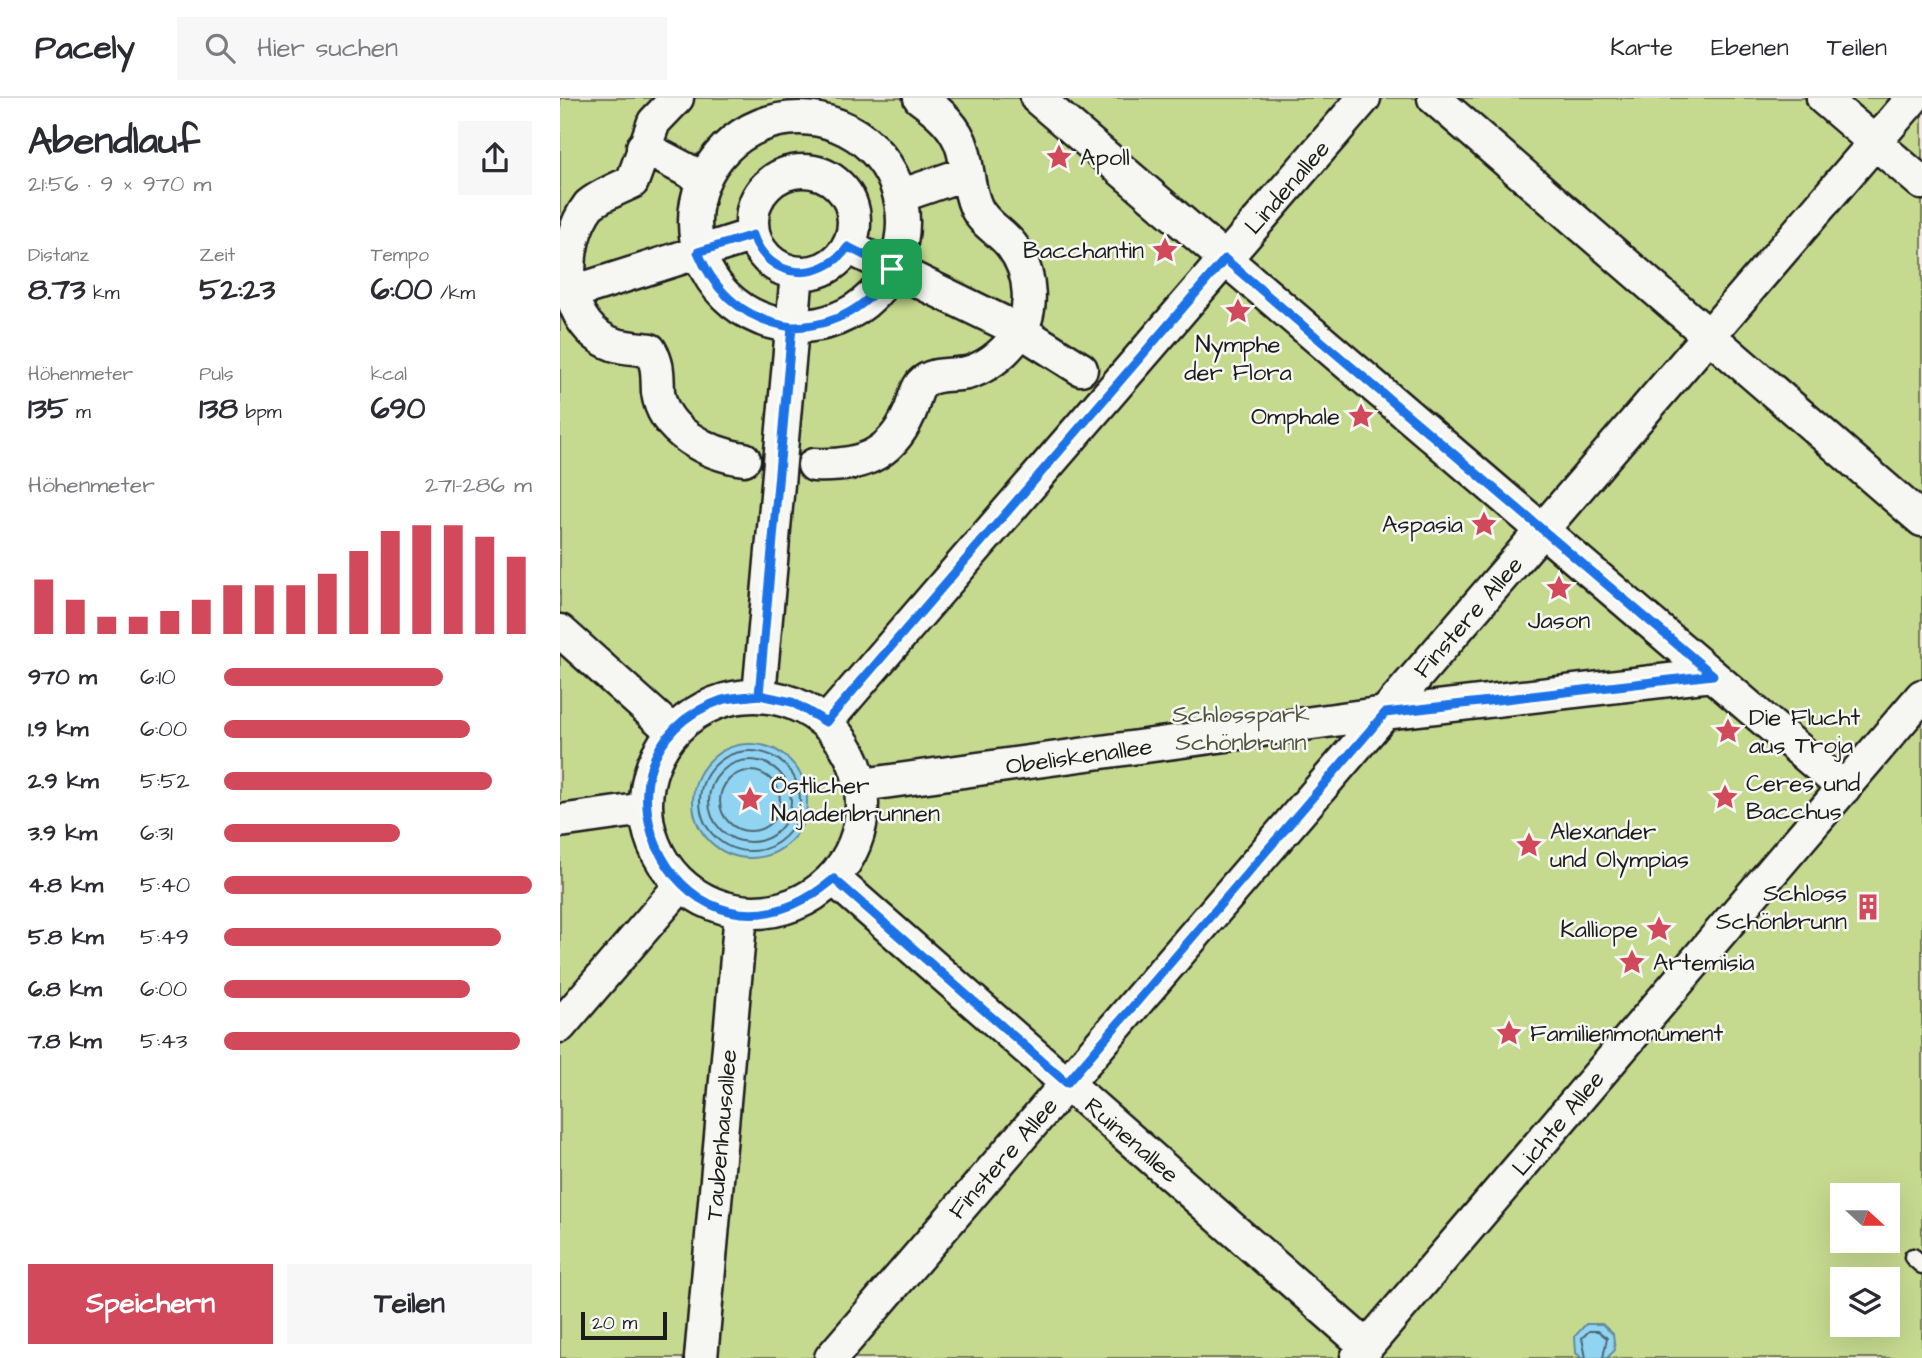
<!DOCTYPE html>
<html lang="de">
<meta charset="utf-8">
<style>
:root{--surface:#fff;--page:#f7f7f7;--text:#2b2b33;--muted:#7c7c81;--line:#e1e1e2;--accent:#d1495b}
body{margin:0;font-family:"Architects Daughter",sans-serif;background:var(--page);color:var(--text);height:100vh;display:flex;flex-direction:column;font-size:26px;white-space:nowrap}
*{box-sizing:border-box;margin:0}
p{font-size:23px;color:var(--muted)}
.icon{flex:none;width:38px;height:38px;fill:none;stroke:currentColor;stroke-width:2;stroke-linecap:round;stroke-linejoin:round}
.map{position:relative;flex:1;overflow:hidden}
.drawer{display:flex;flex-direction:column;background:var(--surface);width:560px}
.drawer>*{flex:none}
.needle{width:46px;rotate:111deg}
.controls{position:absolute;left:1270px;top:1085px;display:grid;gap:14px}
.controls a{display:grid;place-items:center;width:70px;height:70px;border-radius:0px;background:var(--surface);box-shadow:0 7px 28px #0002;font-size:35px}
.scale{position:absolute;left:21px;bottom:18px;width:86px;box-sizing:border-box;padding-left:7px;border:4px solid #1c1c1c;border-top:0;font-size:19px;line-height:24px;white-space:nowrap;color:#1c1c1c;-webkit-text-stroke:5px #f6f6f2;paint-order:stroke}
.pin{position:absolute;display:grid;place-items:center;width:60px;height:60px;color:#fff;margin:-30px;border-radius:14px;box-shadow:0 4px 10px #0006}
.round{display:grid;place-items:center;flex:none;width:74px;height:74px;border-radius:0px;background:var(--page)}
.headline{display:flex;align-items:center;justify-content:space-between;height:119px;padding:0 28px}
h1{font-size:38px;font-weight:700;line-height:52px}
.figures{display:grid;grid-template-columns:repeat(3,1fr);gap:10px;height:119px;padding:7px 28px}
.figures div{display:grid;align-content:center}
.figures b{font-size:30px;font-weight:700}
.figures small{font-size:19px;font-weight:400}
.figures p{font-size:19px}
.chart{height:196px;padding:14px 28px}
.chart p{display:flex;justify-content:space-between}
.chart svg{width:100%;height:126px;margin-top:7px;stroke:var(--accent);stroke-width:6}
.primary-button{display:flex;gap:14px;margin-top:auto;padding:14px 28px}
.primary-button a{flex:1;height:80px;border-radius:0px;background:var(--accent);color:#fff;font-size:28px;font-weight:700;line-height:80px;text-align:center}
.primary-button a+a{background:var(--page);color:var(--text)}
ul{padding:0 28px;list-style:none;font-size:23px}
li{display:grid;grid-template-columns:112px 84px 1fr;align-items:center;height:52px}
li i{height:18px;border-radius:9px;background:var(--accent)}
header{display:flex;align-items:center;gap:42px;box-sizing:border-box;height:98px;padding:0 35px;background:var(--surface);border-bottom:2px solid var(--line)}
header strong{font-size:33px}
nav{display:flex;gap:38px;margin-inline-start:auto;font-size:24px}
.search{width:490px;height:63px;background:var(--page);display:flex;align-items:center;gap:18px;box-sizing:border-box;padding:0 24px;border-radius:0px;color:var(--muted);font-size:26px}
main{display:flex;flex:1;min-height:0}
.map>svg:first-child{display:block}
.green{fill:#c6da8f;stroke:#717b56;stroke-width:2;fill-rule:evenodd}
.water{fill:#91d4f2;stroke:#628a9c;stroke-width:2}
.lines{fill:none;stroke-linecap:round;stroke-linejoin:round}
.shore{stroke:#4b6672;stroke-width:2}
.lane-casing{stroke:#1c1c1c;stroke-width:21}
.street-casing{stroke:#1c1c1c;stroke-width:37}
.lane{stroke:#f6f6f2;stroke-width:16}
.street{stroke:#f6f6f2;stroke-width:32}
.route-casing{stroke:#fff;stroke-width:14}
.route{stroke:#1a73e8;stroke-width:9}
.labels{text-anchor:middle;stroke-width:5;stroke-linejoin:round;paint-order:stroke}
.poi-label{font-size:24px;fill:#1c1c1c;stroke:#f6f6f2;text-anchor:start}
.street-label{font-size:24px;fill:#1c1c1c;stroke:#f6f6f2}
.park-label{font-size:24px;fill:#4f553e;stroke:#f6f6f2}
</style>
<header>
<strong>Pacely</strong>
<div class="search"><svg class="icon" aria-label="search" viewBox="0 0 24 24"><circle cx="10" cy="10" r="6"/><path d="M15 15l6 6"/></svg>Hier suchen</div>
<nav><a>Karte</a><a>Ebenen</a><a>Teilen</a></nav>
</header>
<main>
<section class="drawer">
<div class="headline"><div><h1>Abendlauf</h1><p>21:56 · 9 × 970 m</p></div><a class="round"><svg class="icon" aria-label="share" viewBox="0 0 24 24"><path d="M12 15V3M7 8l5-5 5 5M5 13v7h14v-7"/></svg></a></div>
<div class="figures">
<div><p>Distanz</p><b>8.73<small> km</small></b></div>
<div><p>Zeit</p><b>52:23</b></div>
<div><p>Tempo</p><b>6:00<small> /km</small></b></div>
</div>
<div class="figures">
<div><p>Höhenmeter</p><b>135<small> m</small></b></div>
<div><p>Puls</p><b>138<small> bpm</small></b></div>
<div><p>kcal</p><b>690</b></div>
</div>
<div class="chart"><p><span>Höhenmeter</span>271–286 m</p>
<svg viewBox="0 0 160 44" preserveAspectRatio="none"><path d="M5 44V25M15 44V32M25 44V38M35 44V38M45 44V36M55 44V32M65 44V27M75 44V27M85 44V27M95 44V23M105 44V15M115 44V8M125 44V6M135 44V6M145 44V10M155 44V17"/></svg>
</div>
<ul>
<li><b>970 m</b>6:10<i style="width:71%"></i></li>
<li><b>1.9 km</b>6:00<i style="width:80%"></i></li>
<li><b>2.9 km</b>5:52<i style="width:87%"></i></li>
<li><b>3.9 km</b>6:31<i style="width:57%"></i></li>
<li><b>4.8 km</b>5:40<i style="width:100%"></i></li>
<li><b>5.8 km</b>5:49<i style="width:90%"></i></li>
<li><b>6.8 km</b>6:00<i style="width:80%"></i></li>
<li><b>7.8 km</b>5:43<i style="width:96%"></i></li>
</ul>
<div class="primary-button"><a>Speichern</a><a>Teilen</a></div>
</section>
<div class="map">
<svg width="1362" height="1260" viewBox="0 0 1362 1260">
<rect width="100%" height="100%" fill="#f2e7e2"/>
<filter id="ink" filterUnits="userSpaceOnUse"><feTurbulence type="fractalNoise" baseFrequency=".0143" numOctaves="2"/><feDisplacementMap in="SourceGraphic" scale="14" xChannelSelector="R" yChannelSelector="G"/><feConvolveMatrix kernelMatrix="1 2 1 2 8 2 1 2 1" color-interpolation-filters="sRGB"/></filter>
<g filter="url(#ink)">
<path class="green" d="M0 0H1362V1260H0ZM1283 1097H1328V1143H1283ZM1283 1181H1328V1227H1283Z"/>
<path class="water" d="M133 703a57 57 0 1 1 114 0a57 57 0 1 1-114 0Z
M1026 1226H1042L1053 1236 1055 1252 1047 1260H1022L1016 1255 1015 1238Z"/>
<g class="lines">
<path class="shore" d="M140 703a50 50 0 1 1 100 0a50 50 0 1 1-100 0Z
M149 703a41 41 0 1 1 82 0a41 41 0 1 1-82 0Z
M160 703a30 30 0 1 1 60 0a30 30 0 1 1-60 0Z
M1026 1260 1022 1240 1029 1233H1038L1047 1240 1043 1260"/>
<g class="lane-casing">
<path id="lane" d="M1353 1159 1362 1167"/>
</g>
<g class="street-casing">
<path id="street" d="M117 0 94 24 72 84C57 91 41 97 29 107 0 145 0 221 48 244 62 251 75 249 90 252 99 268 97 277 98 294 103 334 149 356 184 361
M477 0 1284 690
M874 0 1362 422
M1263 0 1362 85
M135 124a104 104 0 1 1 208 0a104 104 0 1 1-208 0Z
M83 49 144 81
M192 124a51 51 0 1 1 102 0a51 51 0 1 1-102 0Z
M340 98 407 75
M288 149 461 233 521 271
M7 196 193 137
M254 367C298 369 330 359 349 316 354 306 354 295 361 286 372 274 392 278 407 275 425 270 442 257 454 242 476 216 472 174 452 148 441 133 424 127 416 109 408 91 408 71 403 52 397 29 378 13 360 0
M0 533 113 634
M199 597 237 175
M86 706a108 108 0 1 1 216 0a108 108 0 1 1-216 0Z
M266 624 804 0
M302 687 825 615 1152 577
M0 723 85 711
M274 781 807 1249
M0 928 121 787
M141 1260 181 815
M271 1260 1353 0
M797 1260 1362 598"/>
</g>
<use href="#lane" class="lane"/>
<use href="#street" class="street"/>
</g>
</g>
<g class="lines" filter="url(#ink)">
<g class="route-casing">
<path id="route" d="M332 171 288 149C261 185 208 182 193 137L138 154C156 197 186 222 232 229L199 597C187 599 173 599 162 602 2 656 124 906 274 781L507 985 825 615 1153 577 665 161 266 624 232 604 199 597 232 229C277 228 309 209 332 171"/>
</g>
<use href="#route" class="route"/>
</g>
<defs>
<g id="sight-bare" transform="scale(2.1)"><path d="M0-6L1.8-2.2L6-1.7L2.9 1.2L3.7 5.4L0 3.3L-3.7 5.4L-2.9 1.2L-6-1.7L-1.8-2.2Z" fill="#d1495b" stroke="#f6f6f2" stroke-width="2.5" paint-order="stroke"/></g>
<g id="building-bare" transform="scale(2.1)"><path d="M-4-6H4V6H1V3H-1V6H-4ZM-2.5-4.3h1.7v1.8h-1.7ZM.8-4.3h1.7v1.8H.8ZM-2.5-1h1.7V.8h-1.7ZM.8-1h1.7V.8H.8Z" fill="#d1495b" stroke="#f6f6f2" stroke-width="2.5" paint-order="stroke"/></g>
</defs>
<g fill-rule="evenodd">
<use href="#sight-bare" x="499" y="59"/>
<use href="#sight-bare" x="605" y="152"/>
<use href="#sight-bare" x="678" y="213"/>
<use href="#sight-bare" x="801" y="318"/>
<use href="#sight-bare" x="924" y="426"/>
<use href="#sight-bare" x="999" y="490"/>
<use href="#sight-bare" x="1168" y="633"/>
<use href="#sight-bare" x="1165" y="699"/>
<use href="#sight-bare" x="190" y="701"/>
<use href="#sight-bare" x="969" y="747"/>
<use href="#building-bare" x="1308" y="809"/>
<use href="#sight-bare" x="1099" y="831"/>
<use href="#sight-bare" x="1072" y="864"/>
<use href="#sight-bare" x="949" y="935"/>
</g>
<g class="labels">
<g class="poi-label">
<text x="520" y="67">Apoll</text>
<text x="584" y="160" text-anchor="end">Bacchantin</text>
<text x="678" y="254" text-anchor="middle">Nymphe<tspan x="678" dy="28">der Flora</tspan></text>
<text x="780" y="326" text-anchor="end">Omphale</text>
<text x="903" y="434" text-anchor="end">Aspasia</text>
<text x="999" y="530" text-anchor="middle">Jason</text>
<text x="1189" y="627">Die Flucht<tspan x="1189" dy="28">aus Troja</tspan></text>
<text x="1186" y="693">Ceres und<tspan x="1186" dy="28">Bacchus</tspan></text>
<text x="211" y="695">Östlicher<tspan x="211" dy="28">Najadenbrunnen</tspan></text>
<text x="990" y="741">Alexander<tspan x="990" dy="28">und Olympias</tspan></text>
<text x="1287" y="803" text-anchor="end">Schloss<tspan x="1287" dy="28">Schönbrunn</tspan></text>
<text x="1078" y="839" text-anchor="end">Kalliope</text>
<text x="1093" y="872">Artemisia</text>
<text x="970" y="943">Familienmonument</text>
</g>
<g class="street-label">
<text transform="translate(727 89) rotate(-49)" y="8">Lindenallee</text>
<text transform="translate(908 519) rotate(-49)" y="8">Finstere Allee</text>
<text transform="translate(519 658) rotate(-8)" y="8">Obeliskenallee</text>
<text transform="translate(998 1025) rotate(-50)" y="8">Lichte Allee</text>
<text transform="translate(161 1037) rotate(-85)" y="8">Taubenhausallee</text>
<text transform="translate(572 1042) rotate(41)" y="8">Ruinenallee</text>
<text transform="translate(443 1060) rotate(-49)" y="8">Finstere Allee</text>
</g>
<g class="park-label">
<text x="681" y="624">Schlosspark<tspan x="681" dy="28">Schönbrunn</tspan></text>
</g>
</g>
</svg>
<div class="controls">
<a><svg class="needle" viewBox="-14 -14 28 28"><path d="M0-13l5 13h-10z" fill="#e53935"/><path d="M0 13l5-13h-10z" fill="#7c7c81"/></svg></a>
<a><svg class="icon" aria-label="layers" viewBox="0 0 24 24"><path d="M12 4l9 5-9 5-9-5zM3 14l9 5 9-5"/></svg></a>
</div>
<div class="scale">20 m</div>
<div class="pin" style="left:332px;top:171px;background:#1e9e55"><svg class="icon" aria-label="arrive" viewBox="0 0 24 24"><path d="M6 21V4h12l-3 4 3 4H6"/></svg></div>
</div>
</main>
